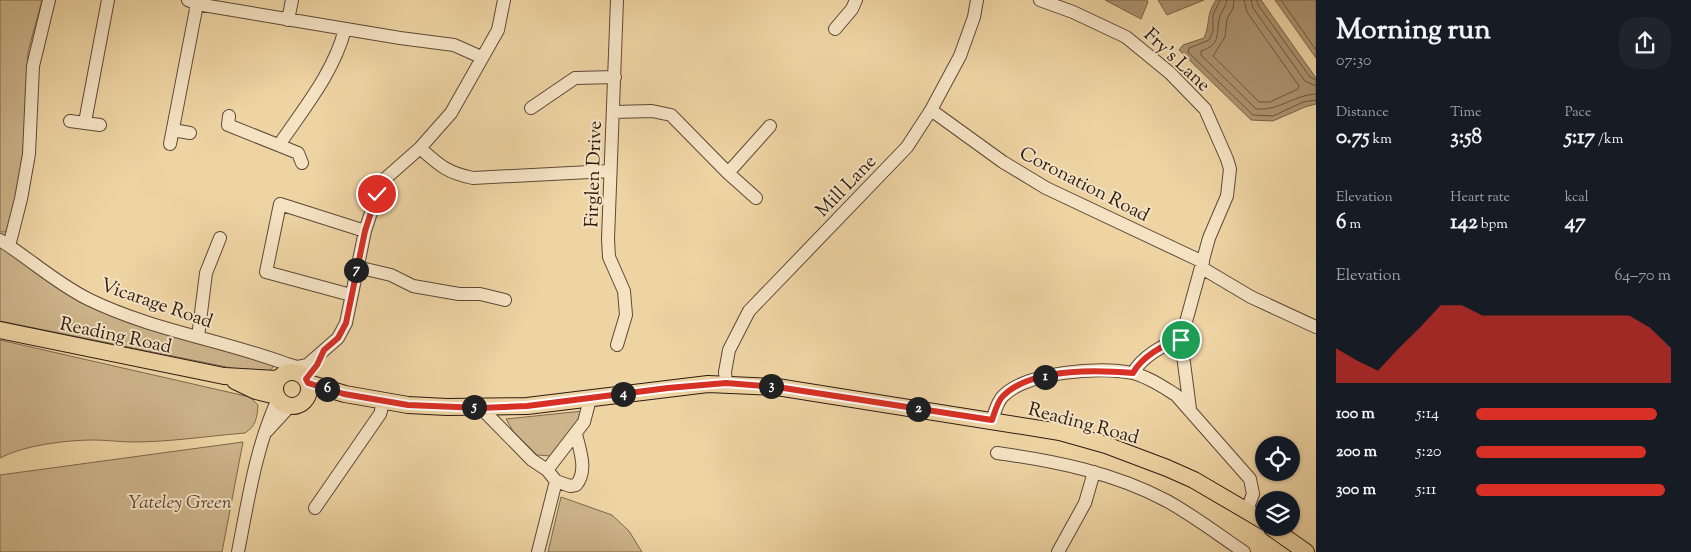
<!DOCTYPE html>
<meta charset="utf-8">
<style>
:root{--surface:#171b24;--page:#20242c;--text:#f1f3f6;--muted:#9ea1a6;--accent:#d93025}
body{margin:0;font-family:"Sorts Mill Goudy",serif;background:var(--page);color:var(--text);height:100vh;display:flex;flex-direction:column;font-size:19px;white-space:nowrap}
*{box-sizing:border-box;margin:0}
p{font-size:16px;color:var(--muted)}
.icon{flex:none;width:28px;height:28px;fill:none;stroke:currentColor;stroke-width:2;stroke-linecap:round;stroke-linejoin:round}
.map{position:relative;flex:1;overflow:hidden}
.panel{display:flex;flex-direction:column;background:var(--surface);width:375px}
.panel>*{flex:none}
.buttons{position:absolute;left:1255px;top:436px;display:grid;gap:10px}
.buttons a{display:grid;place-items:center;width:45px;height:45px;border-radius:50%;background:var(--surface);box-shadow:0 1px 4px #0004;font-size:25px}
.pin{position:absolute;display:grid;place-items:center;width:42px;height:42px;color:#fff;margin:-21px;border:2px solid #fff;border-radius:50%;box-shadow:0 1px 5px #0007}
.km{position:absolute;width:25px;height:25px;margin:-12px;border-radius:50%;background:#222;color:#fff;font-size:14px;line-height:25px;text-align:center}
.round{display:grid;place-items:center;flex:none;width:52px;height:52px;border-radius:20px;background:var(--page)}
.overview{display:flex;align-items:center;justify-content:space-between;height:85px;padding:0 20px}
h1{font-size:28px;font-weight:700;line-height:38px}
.stats{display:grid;grid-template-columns:repeat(3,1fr);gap:8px;height:85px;padding:5px 20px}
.stats div{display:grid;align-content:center}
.stats b{font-size:21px;font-weight:700}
.stats small{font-size:14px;font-weight:400}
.stats p{font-size:14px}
.chart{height:140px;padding:10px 20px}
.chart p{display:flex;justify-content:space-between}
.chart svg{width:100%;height:90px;margin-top:5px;fill:var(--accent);opacity:.7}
ul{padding:0 20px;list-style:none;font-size:16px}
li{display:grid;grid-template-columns:80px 60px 1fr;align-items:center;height:38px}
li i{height:12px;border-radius:6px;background:var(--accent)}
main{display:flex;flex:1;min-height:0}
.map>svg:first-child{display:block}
.green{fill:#cdb48a;stroke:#7c684e}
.water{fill:#ac9471;stroke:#78644b}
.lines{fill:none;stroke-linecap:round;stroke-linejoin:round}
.shore{stroke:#6c5841;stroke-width:1}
.minor-casing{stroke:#5c4936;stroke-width:14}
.major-casing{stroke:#2b1b11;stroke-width:18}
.minor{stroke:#f4e2c3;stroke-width:12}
.major{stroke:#eed3a3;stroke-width:16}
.route-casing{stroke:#fff;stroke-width:10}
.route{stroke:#d93025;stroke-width:6}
.labels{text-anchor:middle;stroke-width:4;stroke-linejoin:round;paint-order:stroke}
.street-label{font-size:19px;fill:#2b1b11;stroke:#f4e2c3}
.park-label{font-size:19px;font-style:italic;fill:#5c4935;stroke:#f4e2c3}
</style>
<main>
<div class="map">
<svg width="1316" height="552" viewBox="0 0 1316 552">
<rect width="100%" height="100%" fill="#eed3a3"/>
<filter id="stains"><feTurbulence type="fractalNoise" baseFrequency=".004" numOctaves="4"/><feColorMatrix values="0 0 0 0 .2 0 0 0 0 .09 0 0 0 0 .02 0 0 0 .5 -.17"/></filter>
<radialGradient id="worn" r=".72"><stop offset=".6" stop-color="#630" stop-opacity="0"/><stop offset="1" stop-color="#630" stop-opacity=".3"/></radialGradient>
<path class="green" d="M0 0H42L28 52 24 160 8 228 5 232H0Z
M0 247 38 274 129 323 201 340 274 364C272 373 264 372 256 373L0 321Z
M0 340 250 397 258 405C257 418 256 426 245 433 208 436 170 442 133 442 120 442 107 440 94 440 67 440 24 445 0 458Z
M583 411V416L550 456 537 455 513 431 506 419Z
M243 442 222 552H0V475Z
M561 497 612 515 629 531 642 552H548Z"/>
<path class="water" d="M1105 0H1147L1148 2 1141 19Z
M1158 0H1204L1167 15Z
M1216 0H1261L1316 78V104L1305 107 1273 121 1251 120 1179 50 1183 45 1204 38C1211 22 1205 17 1216 0Z
M1275 0H1316V58Z"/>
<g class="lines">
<path class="shore" d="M1220 0 1213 15V31L1209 40 1189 48 1188 52 1253 115 1273 116 1303 102 1316 100
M1227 0C1226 8 1220 12 1219 19 1216 36 1221 44 1201 51V55L1256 109C1280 111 1293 95 1316 94
M1234 0 1233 8 1227 19 1225 37 1213 56 1259 102H1270L1298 89 1299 86 1247 12 1244 0
M1251 0 1253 8 1305 81 1316 86
M1257 0 1258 5 1310 77 1316 80
M1281 0 1316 50"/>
<g class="minor-casing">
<path id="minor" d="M188 0 197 4 400 38 454 45 481 57
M617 0 608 239 609 257 624 291 626 315 617 345
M1040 0 1073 12 1126 37 1170 73 1205 109 1227 159 1230 169 1227 196 1209 238 1181 340 1190 409
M288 20 292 0
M835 29 852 9 856 0
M531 108 575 78 615 77
M931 110 1003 162 1046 188 1203 262
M613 112 652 111 671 115 728 173 770 126
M229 116 228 125 298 153 302 163
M70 121 100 125
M85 122 108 0
M173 130 190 133
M170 144 197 4
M279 145C304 108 334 72 345 29
M420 148C439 165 447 173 473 178L609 171
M728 173 756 198
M0 240C30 259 56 283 88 299 151 330 222 340 287 364L297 367 306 365
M9 246 21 199 29 154 33 66 49 0
M357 267 391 275 413 286 459 294H480L505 300
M1202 268 1251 297 1316 327
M351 295 266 272 280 204 365 231
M198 337 206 273 220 238
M298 373 338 338 346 323 365 231 377 194 386 178 420 148 451 113 498 30 504 0
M1133 373C1141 358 1164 343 1181 340
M726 383 725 372 729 350 749 311 907 147 931 110 960 56 974 17 977 0
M481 408 532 460 547 470 556 481 538 552
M992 420C995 412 997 402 1003 396 1027 372 1100 366 1132 373 1147 376 1163 387 1176 395L1250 479 1253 494 1247 510
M267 431 290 406
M997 453C1055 461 1115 473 1167 501 1194 516 1219 535 1244 552
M547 470 584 422 590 399
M556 481 570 486 576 485C588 471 580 451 576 434
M315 508 380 414 384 400
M238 552C248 501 256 446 278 399
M1058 552 1085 503 1094 472"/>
</g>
<g class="major-casing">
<path id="major" d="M0 330 224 376 277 379
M275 389a17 17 0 1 1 34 0a17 17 0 1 1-34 0Z
M235 381 256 391 276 396
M308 383 345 394 408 405 447 407 527 406 708 384 777 387 1060 432 1106 445 1167 468 1194 480 1264 521
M1272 528 1306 552"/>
</g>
<use href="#minor" class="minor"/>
<use href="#major" class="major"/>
</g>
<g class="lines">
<g class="route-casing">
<path id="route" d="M377 194 365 231 346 323 338 338 324 350 317 365 306 379 308 383 344 394 408 405 481 408 527 406 668 388 726 383 777 387 992 420C995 412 997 402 1003 396 1031 368 1097 370 1133 373 1141 358 1164 343 1181 340"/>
</g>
<use href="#route" class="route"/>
</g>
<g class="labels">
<g class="street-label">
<text transform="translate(1178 59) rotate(43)" y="7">Fry's Lane</text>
<text transform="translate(592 174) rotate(-88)" y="7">Firglen Drive</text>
<text transform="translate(1085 183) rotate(27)" y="7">Coronation Road</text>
<text transform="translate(845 185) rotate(-46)" y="7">Mill Lane</text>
<text transform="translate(157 302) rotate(19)" y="7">Vicarage Road</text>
<text transform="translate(116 334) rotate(12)" y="7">Reading Road</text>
<text transform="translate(1084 422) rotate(15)" y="7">Reading Road</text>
</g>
<g class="park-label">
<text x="180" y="508">Yateley Green</text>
</g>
</g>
<rect width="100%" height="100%" filter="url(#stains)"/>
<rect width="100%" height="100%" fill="url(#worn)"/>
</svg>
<div class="buttons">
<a><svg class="icon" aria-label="locate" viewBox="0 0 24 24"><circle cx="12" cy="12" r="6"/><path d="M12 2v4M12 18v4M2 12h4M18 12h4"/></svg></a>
<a><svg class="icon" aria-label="layers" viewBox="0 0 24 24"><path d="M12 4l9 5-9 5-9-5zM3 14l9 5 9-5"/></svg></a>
</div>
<div class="pin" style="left:1181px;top:340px;background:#1e9e55"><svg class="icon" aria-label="arrive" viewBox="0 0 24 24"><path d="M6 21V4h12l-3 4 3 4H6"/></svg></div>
<div class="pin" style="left:377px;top:194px;background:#d93025"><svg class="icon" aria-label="check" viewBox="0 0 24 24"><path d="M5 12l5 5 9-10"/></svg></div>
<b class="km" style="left:1045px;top:377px">1</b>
<b class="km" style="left:918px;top:409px">2</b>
<b class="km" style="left:771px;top:386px">3</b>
<b class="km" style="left:623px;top:394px">4</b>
<b class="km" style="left:474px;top:407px">5</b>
<b class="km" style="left:327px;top:389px">6</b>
<b class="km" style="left:356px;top:270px">7</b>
</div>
<section class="panel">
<div class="overview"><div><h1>Morning run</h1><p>07:30</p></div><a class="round"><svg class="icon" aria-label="share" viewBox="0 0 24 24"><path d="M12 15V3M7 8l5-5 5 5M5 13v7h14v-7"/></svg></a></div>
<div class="stats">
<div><p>Distance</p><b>0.75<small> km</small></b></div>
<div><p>Time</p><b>3:58</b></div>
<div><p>Pace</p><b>5:17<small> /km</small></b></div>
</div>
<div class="stats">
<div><p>Elevation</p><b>6<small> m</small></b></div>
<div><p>Heart rate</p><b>142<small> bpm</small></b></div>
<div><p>kcal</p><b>47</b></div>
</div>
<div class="chart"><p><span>Elevation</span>64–70 m</p>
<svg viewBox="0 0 160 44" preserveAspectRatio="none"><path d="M0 44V27L10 33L20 38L30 27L40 17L50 6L60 6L70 11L80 11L90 11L100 11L110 11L120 11L130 11L140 11L150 17L160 27V44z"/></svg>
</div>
<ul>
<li><b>100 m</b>5:14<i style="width:93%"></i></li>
<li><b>200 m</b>5:20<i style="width:87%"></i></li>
<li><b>300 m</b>5:11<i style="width:97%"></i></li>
</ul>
</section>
</main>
